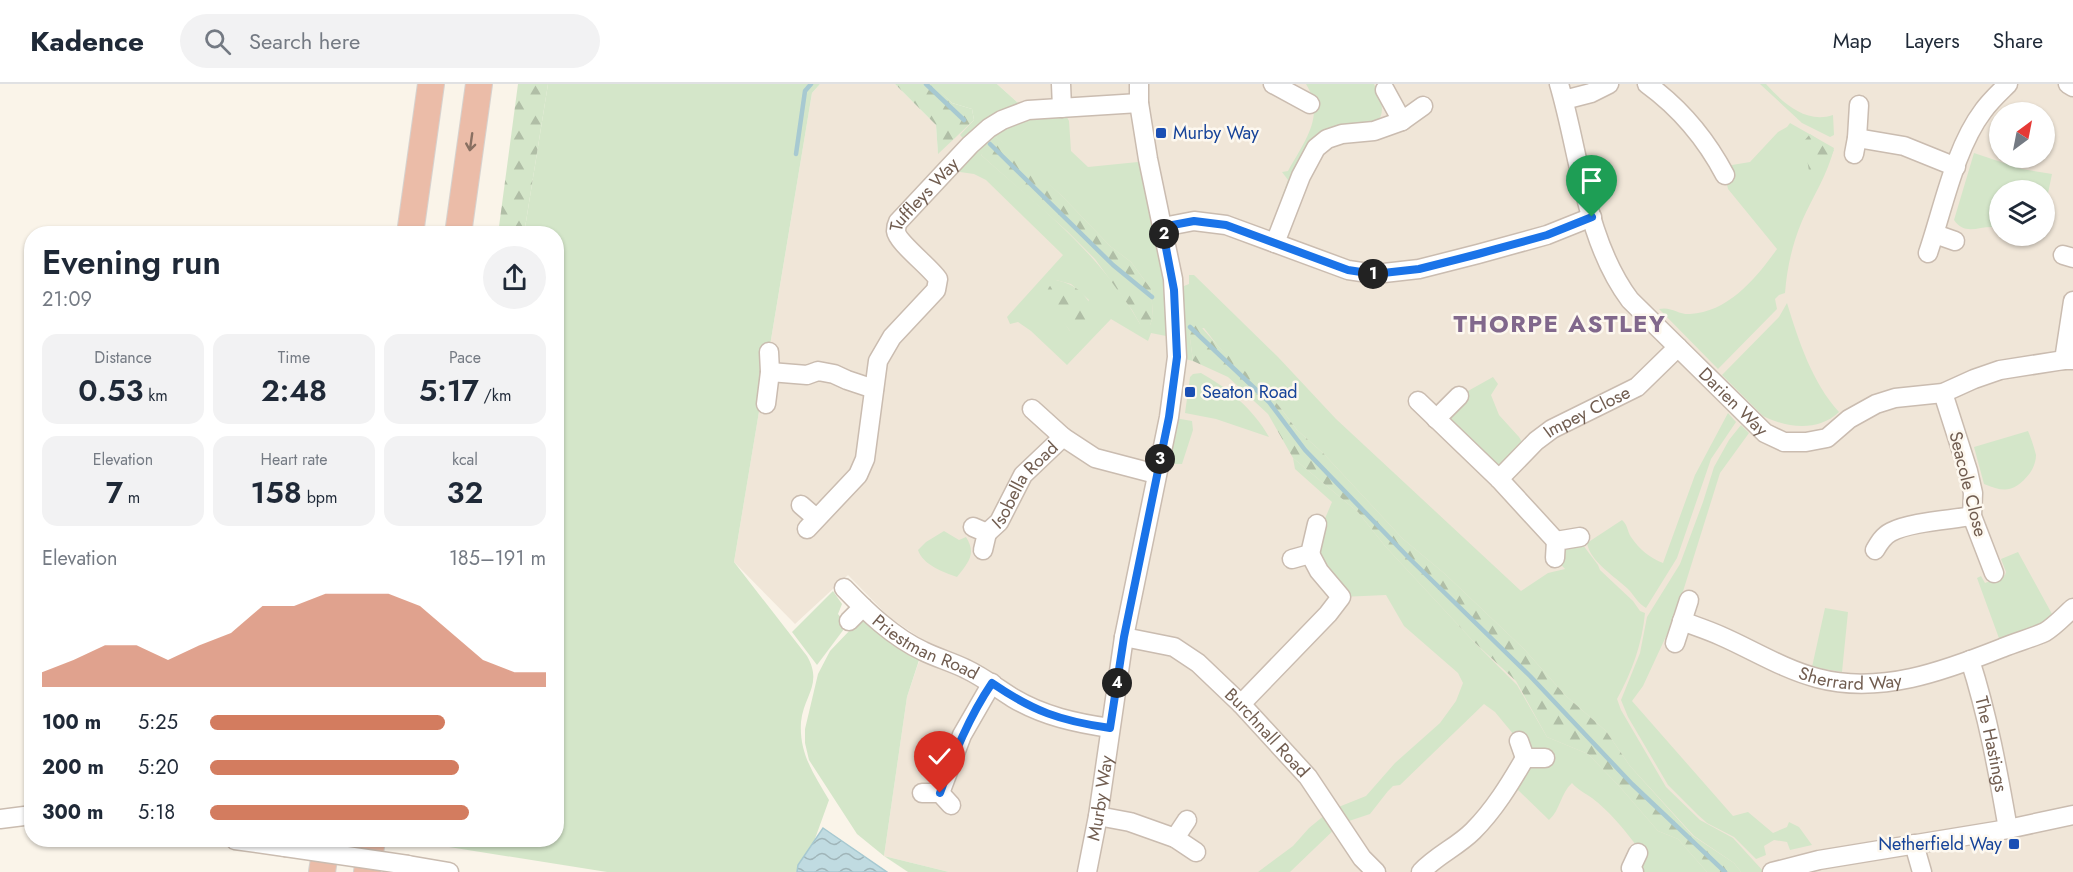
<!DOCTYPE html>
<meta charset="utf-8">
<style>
:root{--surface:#fff;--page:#f2f2f3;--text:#1f2937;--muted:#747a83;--line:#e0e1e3;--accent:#d37c5f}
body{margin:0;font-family:Jost,sans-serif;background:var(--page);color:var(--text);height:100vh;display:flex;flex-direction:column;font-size:22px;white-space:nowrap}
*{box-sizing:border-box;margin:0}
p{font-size:20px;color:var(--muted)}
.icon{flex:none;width:33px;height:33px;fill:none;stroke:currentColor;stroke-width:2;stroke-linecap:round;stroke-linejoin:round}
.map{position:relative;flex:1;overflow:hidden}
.panel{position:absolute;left:24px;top:142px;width:540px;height:621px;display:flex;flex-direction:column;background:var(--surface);border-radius:24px;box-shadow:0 2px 4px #0004}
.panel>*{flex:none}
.needle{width:39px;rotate:32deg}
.tools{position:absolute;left:1989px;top:18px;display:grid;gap:12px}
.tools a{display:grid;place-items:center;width:66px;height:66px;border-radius:50%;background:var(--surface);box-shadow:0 2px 4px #0004;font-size:30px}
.pin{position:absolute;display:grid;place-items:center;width:51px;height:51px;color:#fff;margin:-62px -26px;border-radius:50% 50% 50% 0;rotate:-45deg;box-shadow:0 0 6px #0007}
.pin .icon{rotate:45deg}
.km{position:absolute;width:30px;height:30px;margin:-15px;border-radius:50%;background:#222;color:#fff;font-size:16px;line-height:30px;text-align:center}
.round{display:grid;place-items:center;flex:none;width:63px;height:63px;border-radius:32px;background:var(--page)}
.summary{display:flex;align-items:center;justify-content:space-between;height:102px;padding:0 18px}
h1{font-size:33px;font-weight:600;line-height:45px}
.metrics{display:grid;grid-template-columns:repeat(3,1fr);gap:9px;height:102px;padding:6px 18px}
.metrics div{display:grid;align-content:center;border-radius:15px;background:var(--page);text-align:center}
.metrics b{font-size:30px;font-weight:600}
.metrics small{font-size:16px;font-weight:400}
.metrics p{font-size:16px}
.chart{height:168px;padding:12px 18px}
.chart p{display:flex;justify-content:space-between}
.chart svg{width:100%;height:108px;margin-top:6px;fill:var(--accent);opacity:.7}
ul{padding:0 18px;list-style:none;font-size:20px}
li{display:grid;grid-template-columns:96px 72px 1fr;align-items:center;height:45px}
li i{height:15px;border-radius:8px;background:var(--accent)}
header{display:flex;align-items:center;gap:36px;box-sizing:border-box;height:84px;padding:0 30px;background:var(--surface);border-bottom:2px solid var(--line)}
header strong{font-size:28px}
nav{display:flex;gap:33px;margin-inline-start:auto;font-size:21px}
.search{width:420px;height:54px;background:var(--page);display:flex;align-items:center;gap:15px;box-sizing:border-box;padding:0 21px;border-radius:33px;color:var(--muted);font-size:22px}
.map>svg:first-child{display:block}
.residential{fill:#f0e6d8;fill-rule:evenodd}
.green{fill:#d4e6c9;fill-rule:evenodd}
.forest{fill:url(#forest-firs)}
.water{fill:url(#water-waves);stroke:#a7c9d1;stroke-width:1.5}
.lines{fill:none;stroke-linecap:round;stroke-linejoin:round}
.stream{stroke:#a7c9d1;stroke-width:4.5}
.minor-casing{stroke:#cabcb0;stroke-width:21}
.highway-casing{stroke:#d7d2ce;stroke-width:28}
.minor{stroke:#fff;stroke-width:18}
.highway{stroke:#ebbca8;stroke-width:26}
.minor-bridge-casing{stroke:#cabcb0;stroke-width:21;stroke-linecap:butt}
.minor-bridge{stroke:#fff;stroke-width:18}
.oneway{stroke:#897062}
.route-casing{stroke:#fff;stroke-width:12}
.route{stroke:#1a73e8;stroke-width:8}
.transit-dot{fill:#1a4fb4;stroke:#fdf8ef;stroke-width:2}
.labels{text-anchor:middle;stroke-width:5;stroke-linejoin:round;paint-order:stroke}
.transit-label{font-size:18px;fill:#164399;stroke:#fdf8ef;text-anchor:start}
.street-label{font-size:18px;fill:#715d50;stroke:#fdf8ef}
.district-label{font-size:24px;font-weight:bold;letter-spacing:1.5px;fill:#81688c;stroke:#fdf8ef}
</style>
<header>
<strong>Kadence</strong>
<div class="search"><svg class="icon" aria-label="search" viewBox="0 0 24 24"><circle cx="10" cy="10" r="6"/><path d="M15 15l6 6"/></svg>Search here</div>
<nav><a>Map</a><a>Layers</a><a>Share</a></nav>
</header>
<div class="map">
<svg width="2073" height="788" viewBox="0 0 2073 788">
<defs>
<pattern id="forest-firs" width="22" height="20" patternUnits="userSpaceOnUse" patternTransform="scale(1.5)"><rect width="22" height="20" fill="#d4e6c9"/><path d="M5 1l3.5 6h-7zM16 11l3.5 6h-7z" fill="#b0bea6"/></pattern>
<pattern id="water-waves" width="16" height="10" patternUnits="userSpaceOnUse" patternTransform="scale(1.5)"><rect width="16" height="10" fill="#c0dbe1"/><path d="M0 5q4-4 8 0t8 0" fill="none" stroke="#a0b5b9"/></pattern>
</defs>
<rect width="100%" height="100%" fill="#faf4e9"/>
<path class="residential" d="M820 0H895L936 41 938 69 974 36 1028 25 1017 18 997 0H2073V788H949L884 772 907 613 918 580 929 560 889 533 848 491 795 540 734 478 812 9ZM2000 28H2044V74H2000ZM2000 106H2044V152H2000Z"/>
<path class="green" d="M548 0H820L812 9 734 478 807 572C823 600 804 611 801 638 799 670 814 690 829 716L803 788H607L424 759 427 756H556V150H524Z
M933 0H997L1017 18 1028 26 1062 24 1069 37 1071 67 1088 83 1148 77 1174 206 1189 200V191H1194L1278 273 1336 335 1521 507 1548 489 1565 485 1555 474 1556 457 1583 461 1598 481 1600 486 1633 517 1640 527 1645 529C1642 560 1632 588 1617 615L1621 626 1666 703 1700 736 1733 754 1764 788H1741L1734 779 1694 752 1630 682 1606 647 1566 612 1524 565 1445 490 1403 455 1323 369 1297 346 1279 322 1218 262 1204 244 1189 247 1193 277 1177 273 1176 254 1151 249 1148 257 1111 235 1067 281 1031 247 1018 238 1010 240 1007 233 1063 171 986 96 974 90 946 86 970 61 960 51 974 36 972 25 952 19ZM996 53 1062 112 1110 162 1131 178 1151 205 1153 233 1150 241 1140 240C1101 170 1040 123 981 71ZM1056 196 1071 200 1089 216 1070 247 1059 231Z
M1306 0H1374C1379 13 1388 27 1376 39L1336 44 1285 116 1281 115 1288 96 1282 88 1288 87C1304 58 1326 32 1306 0Z
M1760 0H1766C1783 19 1806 40 1833 31L1834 51 1830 53 1802 39Z
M1790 39 1834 64C1828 90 1813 112 1802 137 1792 161 1787 184 1785 209L1779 211 1775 215 1777 225 1718 285 1659 225C1671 222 1679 231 1690 230 1729 228 1757 193 1777 165L1728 105 1725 91 1732 81 1750 78 1778 48 1787 43Z
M1974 69 2022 85 2052 90 2045 124 2044 106H2000L1999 144C1983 139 1966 154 1954 136Z
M1787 219C1799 258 1812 298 1839 328 1818 348 1787 344 1763 332L1722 291 1779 233Z
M1201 289C1228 304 1254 326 1269 353L1216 335 1185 329 1190 293 1193 290Z
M1493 293 1498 300 1491 311 1499 331 1519 353 1527 366 1499 395 1436 335 1459 312Z
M1728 329 1736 338 1711 375 1677 474 1646 524C1639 520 1635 513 1629 506 1616 493 1590 478 1587 459L1622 436C1628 441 1627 447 1631 453 1639 465 1650 474 1663 479L1695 391Z
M1169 333 1192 337 1193 346 1182 380H1158Z
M1741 341 1749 349 1720 389 1675 533 1643 602 1632 617 1733 732 1748 728 1773 749 1787 743 1789 738 1799 743 1812 761 1790 766 1787 758 1774 756 1764 762 1766 771 1756 775 1734 753 1707 739 1698 731 1668 701 1628 633 1621 616 1640 569 1647 533 1680 480 1703 418 1714 383 1729 356Z
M2028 347C2031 354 2034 363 2036 371 2036 377 2034 383 2030 389 2015 408 2005 409 1984 400L1974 363Z
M1293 374 1358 428 1385 462 1473 557 1517 601 1547 653 1588 670 1620 703 1658 747 1678 755 1707 788H1634L1636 761C1623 744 1609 727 1592 714 1585 709 1578 706 1572 699 1560 710 1561 725 1549 736L1518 706 1510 700 1519 657 1495 628 1484 620 1400 701 1393 702 1388 707 1370 730 1340 740 1290 788H1258L1293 762 1309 744 1331 726 1366 712 1395 679 1440 639 1456 617 1463 599 1458 589 1404 542 1386 511 1341 513 1310 470 1332 418 1295 385Z
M944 447 959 456 966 453C977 470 968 479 957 493 943 488 923 481 918 466L926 458Z
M2018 468 2052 530 2045 540 2000 557 1977 494 1981 492 1985 499 2005 491 2006 488 2001 475Z
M833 507 842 520 838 530 847 541 817 581 792 548Z
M863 523 922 567 907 613 884 772 949 788H908L884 772 857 750 809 676 805 659V645L818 590 830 567 851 545Z
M1825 524 1848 528 1842 588 1812 583Z"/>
<path class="forest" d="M518 0H548L524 150H498Z
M895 0H934L952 19 972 25 974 36 938 70 936 41Z
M1810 50 1834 66C1829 77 1825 93 1810 93L1804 57Z
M991 52 996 53 1016 69 1062 112 1110 162 1131 178 1151 205 1153 233 1150 241 1151 249 1140 240 1132 226 1095 175 1067 147 981 71 984 66V59Z
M1056 196C1077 201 1086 210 1095 229L1090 239 1081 249 1070 247C1062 235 1050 227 1044 214L1049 203Z
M1194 235 1218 262 1259 300 1279 322 1297 346 1323 369 1403 455 1445 490 1524 565 1566 612 1606 647 1630 682 1693 752 1734 779 1741 788H1707L1678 755 1658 747 1620 703 1588 670 1547 653 1516 597 1473 557 1385 462 1358 428 1293 374 1268 330 1228 293 1193 277 1189 247Z"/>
<path class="water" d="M823 744 887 788H797L798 781Z"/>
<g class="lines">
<path class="stream" d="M926 0 964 36
M990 60 1113 181 1152 213
M796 70 805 7 811 0
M1190 243 1269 318 1305 366 1409 474 1530 592 1632 700 1725 788"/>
<g class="minor-casing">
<g id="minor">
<path d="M1061 0 1062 24"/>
<path d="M1273 0 1310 20"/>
<path id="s1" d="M1559 0C1580 71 1585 156 1630 216L1765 349 1784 358H1806L1827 354 1849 335 1876 320 1895 314 1943 309 1974 295 2000 286 2064 276H2073"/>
<path d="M1647 0C1680 24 1706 55 1725 91"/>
<path d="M2068 0 2073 3"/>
<path d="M1385 6 1402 37"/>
<path d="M1564 16 1591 9 1609 0"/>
<path d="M1857 54 1904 62 1956 83"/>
<path d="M1854 70 1857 54 1859 21"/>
<path d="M1163 143 1194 137 1226 141 1348 186 1375 190 1419 185 1478 170 1547 151 1592 133"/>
<path d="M1935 150 1955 157"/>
<path d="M1275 159 1301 92 1316 64 1327 55 1342 50 1374 47 1402 37 1423 22"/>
<path d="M1928 169C1943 125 1955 64 1983 27 1990 17 2000 8 2008 0"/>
<path d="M2063 171 2073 174"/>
<path d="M2064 276 2073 217"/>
<path d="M770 288 807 291 818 287 834 290 847 296 874 305"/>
<path d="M1943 309 1968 387 1973 409 1972 432 1994 489"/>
<path d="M1418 317 1499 395 1556 457"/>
<path d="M766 320 770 288 769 268"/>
<path d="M1032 325 1063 353"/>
<path d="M1436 335 1459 312"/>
<path id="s2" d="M1499 395 1536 357 1552 345 1637 303 1678 263"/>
<path d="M801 421 816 434"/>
<path d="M973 443 987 449 983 466"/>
<path id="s3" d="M807 445 858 391 865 375 878 277 892 253 936 206 938 195C930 183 897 158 896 147 896 145 897 140 898 138L970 61 989 44 1002 36 1028 26 1139 19"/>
<path id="s4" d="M987 449 999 438 1023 391 1063 353 1095 374 1156 390"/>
<path d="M1875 466C1879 459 1883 452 1891 448 1910 438 1949 436 1972 432"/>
<path d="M1555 474 1556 457 1580 453"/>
<path d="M1292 475 1310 470 1317 440"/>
<path id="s5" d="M844 504C867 528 893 553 923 567 937 574 952 578 966 585 983 593 997 604 1013 614 1043 632 1076 639 1110 644"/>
<path d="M849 537 863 523"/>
<path id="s6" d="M1682 537C1695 542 1708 546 1721 552 1753 566 1783 585 1817 594 1880 611 1944 587 2002 564 2016 558 2032 554 2045 548 2055 542 2064 532 2073 524"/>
<path id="s7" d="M1124 553 1174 563 1198 579 1241 620 1308 693 1362 774 1376 788"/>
<path d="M1675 559 1689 516"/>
<path id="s8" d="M1970 576C1988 632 1998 688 2008 745"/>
<path d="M1241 620 1328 530 1341 513 1319 487 1310 470"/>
<path d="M1519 657 1525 674H1545"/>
<path d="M922 709H940L951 721"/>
<path d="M940 709 962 651 992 599"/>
<path d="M1098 732 1130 738 1175 754 1196 768"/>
<path d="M0 735 32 731"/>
<path d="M1175 754 1187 736"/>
<path d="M235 756 285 763"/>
<path d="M1914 760 1922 788"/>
<path d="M408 781 449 788"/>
<path id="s9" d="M1087 788 1098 732 1124 553 1169 333 1177 273 1173 195 1148 75 1139 19V0"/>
<path d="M1421 788C1437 771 1457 763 1473 747 1494 726 1510 700 1525 674"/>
<path d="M1634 788 1631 784 1638 769"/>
<path d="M1772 788 1819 776 2008 745 2073 731"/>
</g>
</g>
<g class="highway-casing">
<path id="highway" d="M410 150 431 0
M458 150 479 0
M322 788 327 756
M367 788 372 756"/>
</g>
<use href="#minor" class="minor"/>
<use href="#highway" class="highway"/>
<g class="minor-bridge-casing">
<path id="minor-bridge" d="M285 763 408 781"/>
</g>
<use href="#minor-bridge" class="minor-bridge"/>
</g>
<defs><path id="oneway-shaft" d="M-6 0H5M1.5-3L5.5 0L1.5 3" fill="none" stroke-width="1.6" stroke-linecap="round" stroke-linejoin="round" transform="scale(1.5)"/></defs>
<use class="oneway" href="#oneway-shaft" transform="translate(471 58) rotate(98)"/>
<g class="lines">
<g class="route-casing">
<path id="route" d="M940 709C954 670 969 633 992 599 1033 627 1060 637 1110 644L1124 553 1169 333 1177 273 1174 206 1162 143 1194 137 1226 141 1348 186 1374 190 1419 185 1478 170 1547 151 1592 133"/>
</g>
<use href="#route" class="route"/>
</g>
<g class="transit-dot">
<rect x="1155" y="43" width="12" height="12" rx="3"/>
<rect x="1184" y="302" width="12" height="12" rx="3"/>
<rect x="2008" y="754" width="12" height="12" rx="3"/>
</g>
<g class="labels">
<g class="transit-label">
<text x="1173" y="55">Murby Way</text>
<text x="1202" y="314">Seaton Road</text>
<text x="2002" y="766" text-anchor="end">Netherfield Way</text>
</g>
<g class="street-label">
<text dy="6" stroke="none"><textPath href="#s3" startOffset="405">Tuffleys Way</textPath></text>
<text dy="6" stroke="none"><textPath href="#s1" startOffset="374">Darien Way</textPath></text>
<text dy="6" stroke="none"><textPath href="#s2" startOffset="112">Impey Close</textPath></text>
<text transform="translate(1968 400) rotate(76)" y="6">Seacole Close</text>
<text dy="6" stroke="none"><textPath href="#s4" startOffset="62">Isobella Road</textPath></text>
<text dy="6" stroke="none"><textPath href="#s5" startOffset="102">Priestman Road</textPath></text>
<text dy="6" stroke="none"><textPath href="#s6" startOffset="180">Sherrard Way</textPath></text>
<text dy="6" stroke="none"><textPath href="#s7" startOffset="178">Burchnall Road</textPath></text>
<text dy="6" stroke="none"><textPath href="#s8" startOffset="87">The Hastings</textPath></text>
<text dy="6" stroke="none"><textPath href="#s9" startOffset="75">Murby Way</textPath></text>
</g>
<g class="district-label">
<text x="1560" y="248">THORPE ASTLEY</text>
</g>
</g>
</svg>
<div class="tools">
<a><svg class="needle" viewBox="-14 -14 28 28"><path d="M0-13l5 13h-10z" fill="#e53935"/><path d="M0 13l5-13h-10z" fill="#747a83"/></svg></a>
<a><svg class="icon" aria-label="layers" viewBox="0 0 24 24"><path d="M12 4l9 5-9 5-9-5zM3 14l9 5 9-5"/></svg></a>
</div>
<div class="pin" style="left:1592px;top:133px;background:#1e9e55"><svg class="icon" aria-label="arrive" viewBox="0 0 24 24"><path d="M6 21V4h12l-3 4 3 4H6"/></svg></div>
<div class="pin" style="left:940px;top:709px;background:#d93025"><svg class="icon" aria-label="check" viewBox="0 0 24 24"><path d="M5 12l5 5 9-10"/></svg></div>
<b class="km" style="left:1373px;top:190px">1</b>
<b class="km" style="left:1164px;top:150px">2</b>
<b class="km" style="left:1160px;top:375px">3</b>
<b class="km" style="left:1117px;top:599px">4</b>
<section class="panel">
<div class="summary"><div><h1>Evening run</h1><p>21:09</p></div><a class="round"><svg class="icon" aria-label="share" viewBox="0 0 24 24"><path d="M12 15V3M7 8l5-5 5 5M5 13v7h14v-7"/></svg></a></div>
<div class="metrics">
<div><p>Distance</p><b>0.53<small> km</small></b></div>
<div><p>Time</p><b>2:48</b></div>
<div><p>Pace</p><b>5:17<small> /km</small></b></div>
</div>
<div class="metrics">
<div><p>Elevation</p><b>7<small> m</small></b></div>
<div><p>Heart rate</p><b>158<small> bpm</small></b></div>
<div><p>kcal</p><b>32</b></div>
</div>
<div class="chart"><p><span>Elevation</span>185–191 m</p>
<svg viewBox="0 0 160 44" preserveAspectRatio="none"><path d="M0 44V38L10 33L20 27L30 27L40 33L50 27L60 22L70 11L80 11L90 6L100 6L110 6L120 11L130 22L140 33L150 38L160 38V44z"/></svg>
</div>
<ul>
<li><b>100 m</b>5:25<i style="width:70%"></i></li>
<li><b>200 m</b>5:20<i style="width:74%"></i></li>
<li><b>300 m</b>5:18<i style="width:77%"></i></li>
</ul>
</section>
</div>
